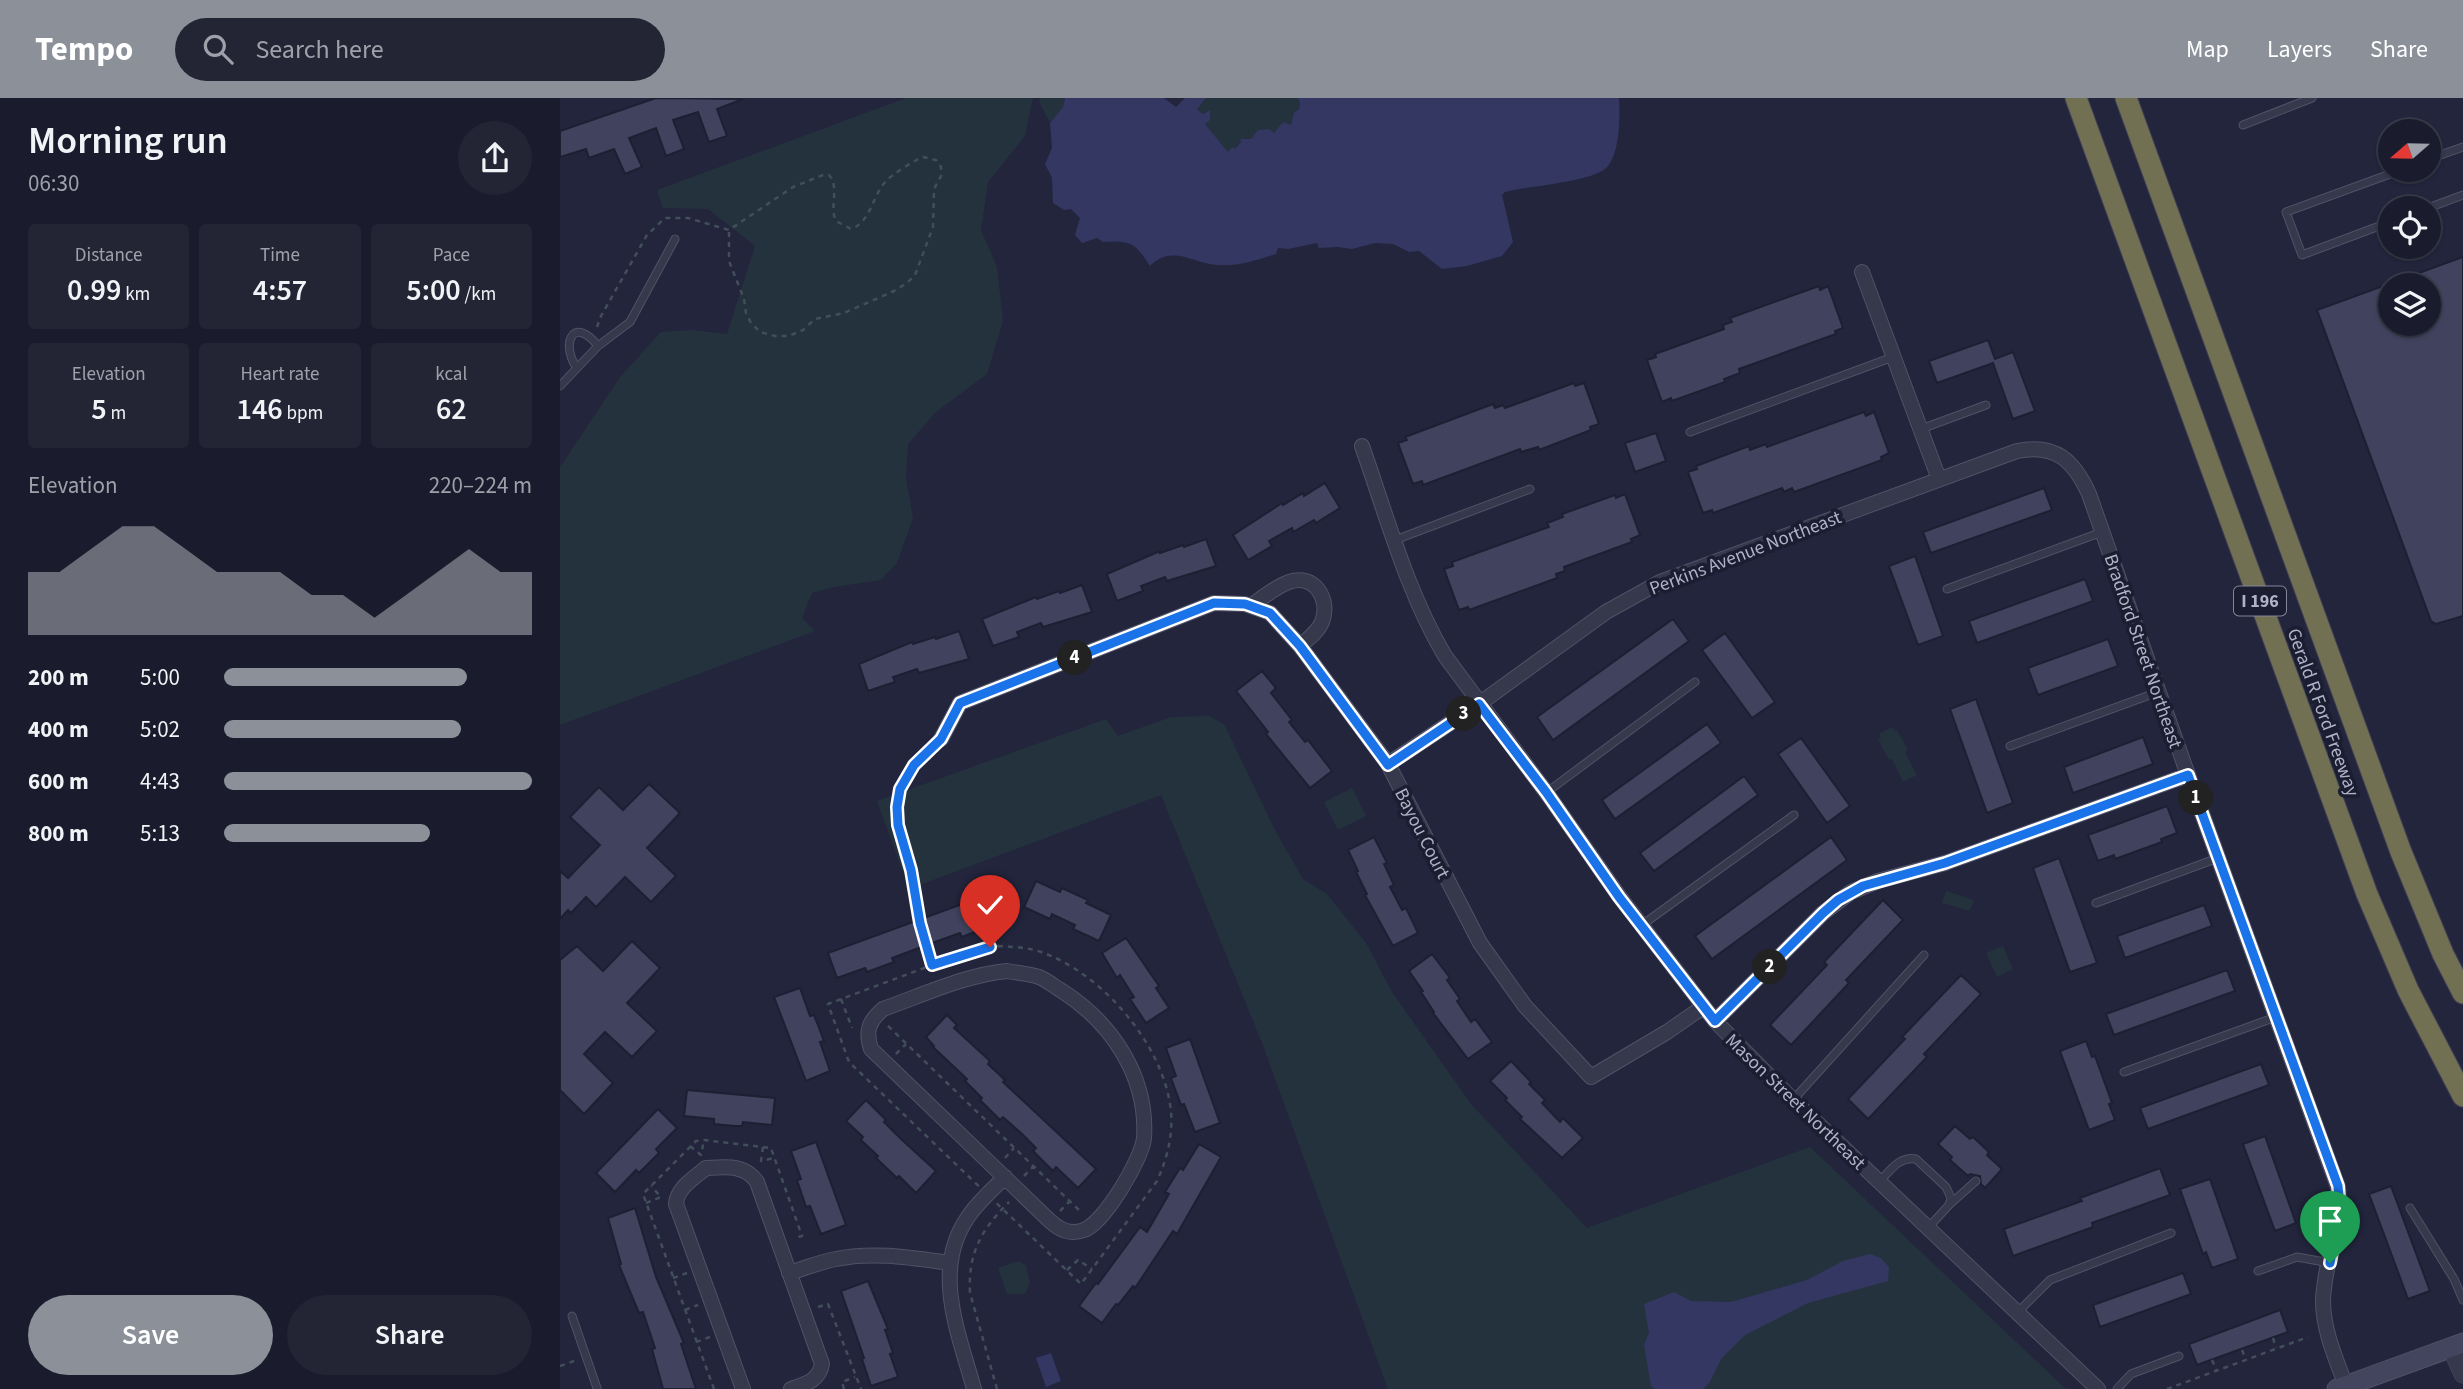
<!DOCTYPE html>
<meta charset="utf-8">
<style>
:root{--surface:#1a1c2d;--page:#232535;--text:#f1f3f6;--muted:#9fa1aa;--line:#383a49;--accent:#8c9099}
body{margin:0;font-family:"Source Sans 3",sans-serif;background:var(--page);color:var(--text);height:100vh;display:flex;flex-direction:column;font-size:26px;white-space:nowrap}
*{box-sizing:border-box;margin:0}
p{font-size:23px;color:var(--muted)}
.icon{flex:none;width:38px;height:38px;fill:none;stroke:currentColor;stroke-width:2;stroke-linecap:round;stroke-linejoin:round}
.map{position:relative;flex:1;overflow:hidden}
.sheet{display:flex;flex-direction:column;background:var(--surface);width:560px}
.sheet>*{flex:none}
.needle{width:46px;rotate:250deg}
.fabs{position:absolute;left:1818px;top:21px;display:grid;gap:14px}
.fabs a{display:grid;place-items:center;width:63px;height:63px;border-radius:50%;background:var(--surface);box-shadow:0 2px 5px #0004,0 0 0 2px var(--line);font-size:35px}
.pin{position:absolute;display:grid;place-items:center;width:60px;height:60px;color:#fff;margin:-72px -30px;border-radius:50% 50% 50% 0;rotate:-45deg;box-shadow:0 0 7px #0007}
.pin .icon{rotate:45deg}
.km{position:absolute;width:35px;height:35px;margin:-18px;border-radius:50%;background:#222;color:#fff;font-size:19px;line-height:35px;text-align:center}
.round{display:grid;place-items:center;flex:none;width:74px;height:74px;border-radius:37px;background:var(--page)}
.overview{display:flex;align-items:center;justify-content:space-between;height:119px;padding:0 28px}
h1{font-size:38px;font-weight:600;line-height:52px}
.stats{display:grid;grid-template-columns:repeat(3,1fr);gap:10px;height:119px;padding:7px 28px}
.stats div{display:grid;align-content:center;border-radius:7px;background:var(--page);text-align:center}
.stats b{font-size:30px;font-weight:600}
.stats small{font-size:19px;font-weight:400}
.stats p{font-size:19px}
.chart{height:196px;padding:14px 28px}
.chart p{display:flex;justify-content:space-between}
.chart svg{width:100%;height:126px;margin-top:7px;fill:var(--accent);opacity:.7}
.button{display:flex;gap:14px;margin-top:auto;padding:14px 28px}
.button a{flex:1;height:80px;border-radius:42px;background:var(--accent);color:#fff;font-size:28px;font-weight:600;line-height:80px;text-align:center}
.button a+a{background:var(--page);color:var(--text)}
ul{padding:0 28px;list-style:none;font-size:23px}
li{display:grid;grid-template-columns:112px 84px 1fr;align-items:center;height:52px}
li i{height:18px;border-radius:9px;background:var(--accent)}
header{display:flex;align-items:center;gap:42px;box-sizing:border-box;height:98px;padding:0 35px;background:var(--accent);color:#fff}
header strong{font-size:33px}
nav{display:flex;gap:38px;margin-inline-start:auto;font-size:24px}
.search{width:490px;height:63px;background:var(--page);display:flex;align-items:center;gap:18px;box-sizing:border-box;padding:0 24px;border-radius:38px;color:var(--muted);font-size:26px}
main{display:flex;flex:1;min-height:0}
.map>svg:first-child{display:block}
.green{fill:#24323d}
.water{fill:#333762}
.building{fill:#41435e;stroke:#1d1f33;stroke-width:2;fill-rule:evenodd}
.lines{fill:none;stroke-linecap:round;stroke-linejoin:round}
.service-casing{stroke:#515267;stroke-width:9}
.minor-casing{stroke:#515267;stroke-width:16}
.tertiary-casing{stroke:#515267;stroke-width:19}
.secondary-casing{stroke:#515267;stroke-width:21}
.motorway-casing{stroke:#3e3f54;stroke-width:23}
.path{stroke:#424f5a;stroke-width:2.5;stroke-dasharray:5 5;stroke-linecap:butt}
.service{stroke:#36384c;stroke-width:7}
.minor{stroke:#36384c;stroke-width:14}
.tertiary{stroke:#36384c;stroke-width:18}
.secondary{stroke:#43455f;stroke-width:19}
.motorway{stroke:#727052;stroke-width:21}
.route-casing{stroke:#fff;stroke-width:14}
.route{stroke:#1a73e8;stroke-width:9}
.labels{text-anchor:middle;stroke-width:7;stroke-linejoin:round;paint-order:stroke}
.shield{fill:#1b1d31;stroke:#84859b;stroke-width:2}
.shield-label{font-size:18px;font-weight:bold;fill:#b1b2c8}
.street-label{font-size:19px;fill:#b1b2c8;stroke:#1b1d31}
</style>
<header>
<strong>Tempo</strong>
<div class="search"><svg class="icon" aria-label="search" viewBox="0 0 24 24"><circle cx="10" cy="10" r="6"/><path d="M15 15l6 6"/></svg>Search here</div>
<nav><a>Map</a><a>Layers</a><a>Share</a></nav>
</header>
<main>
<section class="sheet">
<div class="overview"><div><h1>Morning run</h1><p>06:30</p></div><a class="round"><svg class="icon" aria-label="share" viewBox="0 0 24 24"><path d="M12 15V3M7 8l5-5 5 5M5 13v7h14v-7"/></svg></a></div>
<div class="stats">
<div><p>Distance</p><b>0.99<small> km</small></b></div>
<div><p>Time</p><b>4:57</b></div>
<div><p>Pace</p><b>5:00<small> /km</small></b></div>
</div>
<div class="stats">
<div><p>Elevation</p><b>5<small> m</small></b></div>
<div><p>Heart rate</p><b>146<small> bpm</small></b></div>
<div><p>kcal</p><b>62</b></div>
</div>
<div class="chart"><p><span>Elevation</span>220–224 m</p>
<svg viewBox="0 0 160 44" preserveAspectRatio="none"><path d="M0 44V22L10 22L20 14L30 6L40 6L50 14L60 22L70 22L80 22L90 30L100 30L110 38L120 30L130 22L140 14L150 22L160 22V44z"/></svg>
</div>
<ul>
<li><b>200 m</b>5:00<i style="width:79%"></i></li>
<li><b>400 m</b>5:02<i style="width:77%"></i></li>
<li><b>600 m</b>4:43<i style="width:100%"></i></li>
<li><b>800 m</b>5:13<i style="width:67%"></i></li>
</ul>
<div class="button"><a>Save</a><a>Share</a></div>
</section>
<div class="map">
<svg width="1903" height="1291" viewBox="0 0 1903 1291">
<rect width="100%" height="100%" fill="#22253c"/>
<path class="green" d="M346 0H473L465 38 428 84 421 132 437 169 443 223 427 276 376 314 348 346 346 380 353 420 337 465 321 482 274 489 252 495 242 520 255 533 0 627V369L60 279 101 234 131 232 167 236 195 148 148 111 103 110 97 92Z
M480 0H505L503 9 490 25 479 4Z
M646 0H738L741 4 732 28 721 29 714 35 703 31 691 41H680L681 44 675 51 668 54 644 25 649 12 643 16 637 10Z
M649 618 664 626 715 732 743 781 767 796 806 845 832 894 911 1006 1027 1130 1250 1049 1506 1291H828L702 945 601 697 349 791 317 703 546 621 558 638 611 619Z
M1332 629 1334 633 1337 632 1348 652 1345 654 1357 677 1343 684 1332 661 1329 662 1318 642 1321 641 1319 636Z
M792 690 806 718 778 732 764 704Z
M1386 793 1414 802 1410 813 1382 805Z
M1443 848 1453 871 1437 879 1426 855Z
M459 1163 466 1168 470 1184 465 1196H447L438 1170Z"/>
<path class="water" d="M505 0H604L616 9 625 0H646L637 11 643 16 650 12V22L645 26 668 54 672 49 675 51 681 44 680 41H691L698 32 709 31 714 35 723 24 731 27 734 15 739 11 740 5 738 0H1059C1060 18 1060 54 1048 68 1036 84 967 88 945 94L942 97 953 144 942 158 907 168 882 171 859 153 849 154 833 146 815 145 792 151 777 149 759 150 757 145 728 151 718 150 716 156C697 162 677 169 657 167 632 165 612 146 590 168 575 145 571 142 543 144L537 140 522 145 515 137 520 120 511 111 504 112 493 105 492 80 485 66 492 50 490 25 503 9Z
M1310 1156 1321 1160 1329 1169 1328 1183 1248 1205 1185 1237 1161 1261 1150 1284 1143 1291H1095L1091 1288 1084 1247 1089 1235 1084 1206 1114 1194 1131 1203 1171 1204 1247 1182 1283 1163Z
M491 1255 501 1283 486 1289 476 1260Z"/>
<path class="building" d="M96 0 183 1 157 11 167 38 149 44 138 14 113 22 124 51 106 58 96 30 69 40 82 69 65 76 54 51 29 60 26 51 0 59V33Z
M1903 159V518L1876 526 1871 523 1757 212ZM1830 187H1869V226H1830Z
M1259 188 1260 192 1268 188 1283 230 1275 233 1276 236 1179 271 1180 275 1164 281 1165 284 1112 303 1111 300 1102 304 1087 262 1096 259 1095 256 1164 231 1163 227 1172 224 1170 220Z
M1428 242 1435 261 1453 254 1475 313 1453 321 1433 265 1377 285 1369 263Z
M1014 285 1015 288 1024 285 1039 326 1030 329 1031 332 979 352 978 349 961 354 960 351 863 387 862 383 853 386 838 345 847 342 845 339 933 306 935 310 943 307 945 310Z
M1304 314 1306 318 1314 314 1329 355 1321 359 1322 362 1234 394 1232 390 1224 394 1222 390 1153 415 1152 412 1143 415 1128 374 1137 371 1136 368 1189 348 1190 352 1206 346 1207 349Z
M1096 335 1106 363 1075 374 1065 345Z
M765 385 780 410 756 425 754 422 733 434 732 430 709 443 712 448 688 462 673 437 722 405 723 407 743 395 744 398Z
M1484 390 1492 412 1371 455 1363 434Z
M1065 396 1080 437 1071 441 1072 444 1004 469 1005 473 996 476 997 480 909 512 908 509 899 512 884 471 893 468 892 464 989 429 987 425 1003 419 1002 416 1055 397 1056 400Z
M646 441 656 468 607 483 605 479 581 488 583 493 557 503 547 476 600 453V455L623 447 624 449Z
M1355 458 1383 538 1358 547 1329 468Z
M1525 481 1533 503 1417 545 1409 523Z
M522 487 532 514 483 529 481 525 457 534 459 539 433 548 422 521 476 499 477 501 499 493 500 495Z
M1113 521 1129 543 993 642 977 619Z
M399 533 409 561 359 575 357 571 333 579 335 584 308 593 299 566 352 544 353 546 375 539 376 541Z
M1165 535 1215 604 1192 620 1142 552Z
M1548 541 1558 568 1478 597 1468 570Z
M702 573 716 590 711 595 732 622 729 624 745 644 748 642 772 673 750 690 706 636 708 634 676 593Z
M1416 601 1453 705 1427 715 1390 611Z
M1147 626 1161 645 1055 721 1042 702Z
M1583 639 1593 666 1513 695 1504 669Z
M1241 640 1290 708 1267 725 1218 656Z
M1184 678 1198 697 1094 773 1080 755Z
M89 686 120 715 87 750 116 778 91 804 65 779 36 809 26 799 11 815 8 812 0 821V773L8 780 40 747 10 719 39 689 63 712Z
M1607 708 1617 735 1601 741 1602 744 1555 761 1554 757 1538 763 1528 737Z
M814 739 827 765 824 766 834 787 830 789 842 812 846 810 858 835 833 848 805 797 807 796 796 774 798 773 788 752Z
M1271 739 1287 762 1152 861 1135 838Z
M1499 760 1537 865 1510 874 1473 770Z
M476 783 500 794 502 790 528 802 526 805 551 817 539 843 513 831 515 827 492 816 490 821 464 809Z
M446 790 455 815 427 825 428 829 402 839 400 835 372 845 332 860 334 864 307 874 305 870 277 880 268 855Z
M1323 802 1343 822 1286 882 1289 885 1231 947 1210 927 1267 867 1264 864Z
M1644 807 1652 828 1565 860 1557 838Z
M566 840 599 888 596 890 609 910 586 925 570 901 574 899 560 877 557 880 542 855Z
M72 843 100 870 67 905 97 933 72 959 45 934 24 956 53 985 24 1016 0 992V862L17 848 43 873Z
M872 856 890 880 887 882 900 901 897 903 911 924 915 921 932 944 908 961 873 915 874 914 861 894 863 893 849 873Z
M1667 872 1675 893 1554 937 1546 916Z
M1401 877 1421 896 1364 956 1367 959 1308 1021 1288 1001 1345 941 1342 939Z
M240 890 250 918 254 917 261 935 264 943 260 944 270 973 246 983 214 899Z
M387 917 397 927 394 930 430 963 428 966 445 982 443 984 536 1071 518 1090 496 1069 493 1073 473 1053 476 1050 461 1035 443 1019 440 1022 420 1002 422 1000 405 983 407 981 373 949 374 948 366 939Z
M630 941 660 1025 635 1034 624 1006 621 1007 611 980 616 978 606 950Z
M1526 943 1532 959 1535 958 1552 1005 1549 1006 1555 1022 1529 1032 1500 953Z
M951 963 971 984 969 986 985 1002 982 1005 1000 1024 1003 1020 1023 1040 1002 1060 960 1021 962 1019 945 1002 947 1000 930 983Z
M1701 966 1709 987 1588 1031 1580 1010Z
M127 992 215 1000 212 1027 183 1024 182 1028H175L154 1026V1021L124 1018Z
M306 1002 326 1022 324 1024 341 1041 376 1073 356 1095 339 1078 337 1080 316 1060 318 1058 301 1042 303 1039 286 1023Z
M98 1011 117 1030 96 1051 99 1055 79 1075 76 1072 55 1094 36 1075Z
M1395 1028 1410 1041 1413 1039 1429 1054 1427 1057 1442 1071 1425 1090 1421 1086 1420 1078 1410 1076 1408 1078 1390 1062 1392 1059 1378 1046Z
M1705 1038 1736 1125 1715 1133 1683 1046Z
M256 1044 286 1127 261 1136 250 1108 246 1109 237 1082 241 1081 231 1053Z
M639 1046 661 1059 617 1136 613 1133 575 1190 573 1188 558 1207 556 1206 542 1225 519 1208 536 1185 538 1186 580 1129 587 1134 609 1096 605 1094 620 1070 623 1072Z
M1600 1070 1610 1097 1532 1125 1533 1129 1453 1158 1444 1131 1522 1103 1520 1100Z
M1650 1081 1678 1161 1652 1170 1646 1154 1643 1156 1620 1091Z
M1831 1088 1870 1193 1848 1201 1809 1096Z
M75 1110 96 1179 121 1238 124 1245 121 1246 136 1291H103L92 1251 95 1250 83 1214 79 1215 59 1167 61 1166 48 1120Z
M1623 1175 1631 1196 1540 1229 1533 1207Z
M308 1183 328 1231 325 1232 333 1255 330 1256 338 1279 311 1288 302 1261 304 1260 281 1193Z
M1720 1212 1728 1234 1637 1267 1629 1246Z"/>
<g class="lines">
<g class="service-casing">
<path id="service" d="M1683 27 1752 0
M1869 61 1903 49
M1868 110 1903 97
M1830 124 1742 157 1726 114 1841 72
M16 269C0 243 15 218 38 248
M0 288 38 248 70 224 115 141
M1361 331 1426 307
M1130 334 1333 259
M835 442 970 391
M1387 491 1542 434
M1450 648 1598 594
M987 694 1135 584
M1536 805 1658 760
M1082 827 1234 717
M1564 974 1716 919
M1233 1002 1364 857
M1319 1084C1330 1073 1339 1058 1356 1061L1386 1089 1391 1100 1389 1107 1368 1130
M1389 1107 1416 1083
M1850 1110 1894 1181 1903 1202
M1698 1173 1737 1159 1770 1165
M1458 1214 1490 1182 1611 1135
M12 1218 37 1290
M1557 1291 1571 1276 1619 1258"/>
</g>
<g class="minor-casing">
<path id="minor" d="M1302 174 1379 381
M802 348C827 419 847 494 885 558L986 694 1059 798 1155 923 1233 1002 1538 1291
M691 508C702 500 715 489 729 484 754 475 771 501 762 524 758 534 748 541 740 548
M381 641 400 605 654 505 685 506 710 515 740 548 828 666 920 845 965 908 1031 979 1107 934 1143 909
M828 666 919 606 1046 514 1100 484 1457 353C1496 345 1514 363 1529 396L1628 677 1778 1089C1782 1128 1764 1164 1763 1203 1763 1232 1776 1261 1786 1288
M447 873C458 875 469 876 479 879 487 882 495 889 502 893 552 925 588 979 584 1040 582 1061 544 1125 524 1132 510 1137 500 1132 490 1123L311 951C305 933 309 923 323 911 363 897 405 877 447 873Z
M1155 923 1263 815 1291 794 1318 783 1385 765 1628 677
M229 1175C245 1170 260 1164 276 1161 313 1153 353 1160 390 1165
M183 1291 116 1106C117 1090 134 1080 146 1070 166 1069 185 1066 197 1084L262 1266C259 1283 245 1286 231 1291
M414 1291C399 1236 371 1172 408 1119 418 1104 432 1092 445 1079"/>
</g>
<g class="tertiary-casing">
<path id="tertiary" d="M1891 1249 1903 1276"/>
</g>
<g class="secondary-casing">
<path id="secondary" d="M1777 1291 1903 1245"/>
</g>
<g class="motorway-casing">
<path id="motorway" d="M1516 0 1807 796 1848 892 1903 998
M1566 0 1841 754 1883 856 1903 895"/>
</g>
<path class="path" d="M37 229 41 218 87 137 105 120H128L169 132 233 89 263 77H269C280 89 269 109 276 123L291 131C311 124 312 98 326 83 331 77 355 62 363 59L376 62 381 69V78L374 91 373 129 355 177 347 185 334 193 284 215 255 221 243 232 229 238H215L200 234 191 225 186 215 184 201 169 163V132
M370 652C323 696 337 717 351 773 356 790 356 808 360 826 363 840 368 854 372 867
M438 848C452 849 467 849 481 854 542 875 605 948 611 1014 613 1038 607 1061 597 1083L521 1186 289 964 268 906 407 854Z
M281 901 292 930
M328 928 522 1115
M336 956 346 946
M130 1048 141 1057 144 1042
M203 1049 201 1063 214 1060
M445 1060 454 1050
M464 1078 474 1068
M86 1105 101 1099 91 1088
M500 1113 510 1103
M507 1172 518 1162 532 1171
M113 1180 127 1175
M258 1209 268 1206 301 1291
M125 1212 138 1207
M1713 1240 1716 1250
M136 1244 150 1239
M1682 1252 1686 1262
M1652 1262 1657 1273
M0 1268 17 1262
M154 1291 83 1096 136 1043 144 1042 211 1050 242 1138 234 1140
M284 1291 282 1284 295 1279
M437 1291 410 1195C408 1155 421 1132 449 1104
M1607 1291 1748 1239"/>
<use href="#service" class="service"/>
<use href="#minor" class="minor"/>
<use href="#tertiary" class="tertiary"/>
<use href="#secondary" class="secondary"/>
<use href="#motorway" class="motorway"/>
</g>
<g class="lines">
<g class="route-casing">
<path id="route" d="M430 849 372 867 360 825 351 772 338 727 337 709 340 691 354 667 381 641 400 605 654 505 685 506 710 515 740 548 828 667 919 606 986 694 1059 799 1155 923 1263 815 1278 802 1303 788 1385 765 1628 677 1778 1088 1780 1111 1770 1165"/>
</g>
<use href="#route" class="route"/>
</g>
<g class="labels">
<rect class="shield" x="1674" y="488.5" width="52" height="29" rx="5"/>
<g class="shield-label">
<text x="1700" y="509">I 196</text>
</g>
<g class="street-label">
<text transform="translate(1185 454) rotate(-21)" y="7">Perkins Avenue Northeast</text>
<text transform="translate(1584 553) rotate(71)" y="7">Bradford Street Northeast</text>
<text transform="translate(1764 614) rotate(70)" y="7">Gerald R Ford Freeway</text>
<text transform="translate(863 735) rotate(63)" y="7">Bayou Court</text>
<text transform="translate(1236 1003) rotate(44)" y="7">Mason Street Northeast</text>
</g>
</g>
</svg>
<div class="fabs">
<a><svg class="needle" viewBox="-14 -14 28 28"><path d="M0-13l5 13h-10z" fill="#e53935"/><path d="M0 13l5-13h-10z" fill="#9fa1aa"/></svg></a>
<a><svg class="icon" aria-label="locate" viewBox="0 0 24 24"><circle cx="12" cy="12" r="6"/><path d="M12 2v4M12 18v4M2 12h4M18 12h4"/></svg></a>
<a><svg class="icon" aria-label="layers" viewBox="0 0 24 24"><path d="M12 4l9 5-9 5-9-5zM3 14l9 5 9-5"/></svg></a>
</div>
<div class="pin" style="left:1770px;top:1165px;background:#1e9e55"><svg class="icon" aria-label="arrive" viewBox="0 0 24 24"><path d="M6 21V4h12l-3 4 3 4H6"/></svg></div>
<div class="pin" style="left:430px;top:849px;background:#d93025"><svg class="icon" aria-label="check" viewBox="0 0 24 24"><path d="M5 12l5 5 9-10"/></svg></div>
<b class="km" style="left:1636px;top:700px">1</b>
<b class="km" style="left:1210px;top:869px">2</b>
<b class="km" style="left:904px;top:616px">3</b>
<b class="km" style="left:515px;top:560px">4</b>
</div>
</main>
